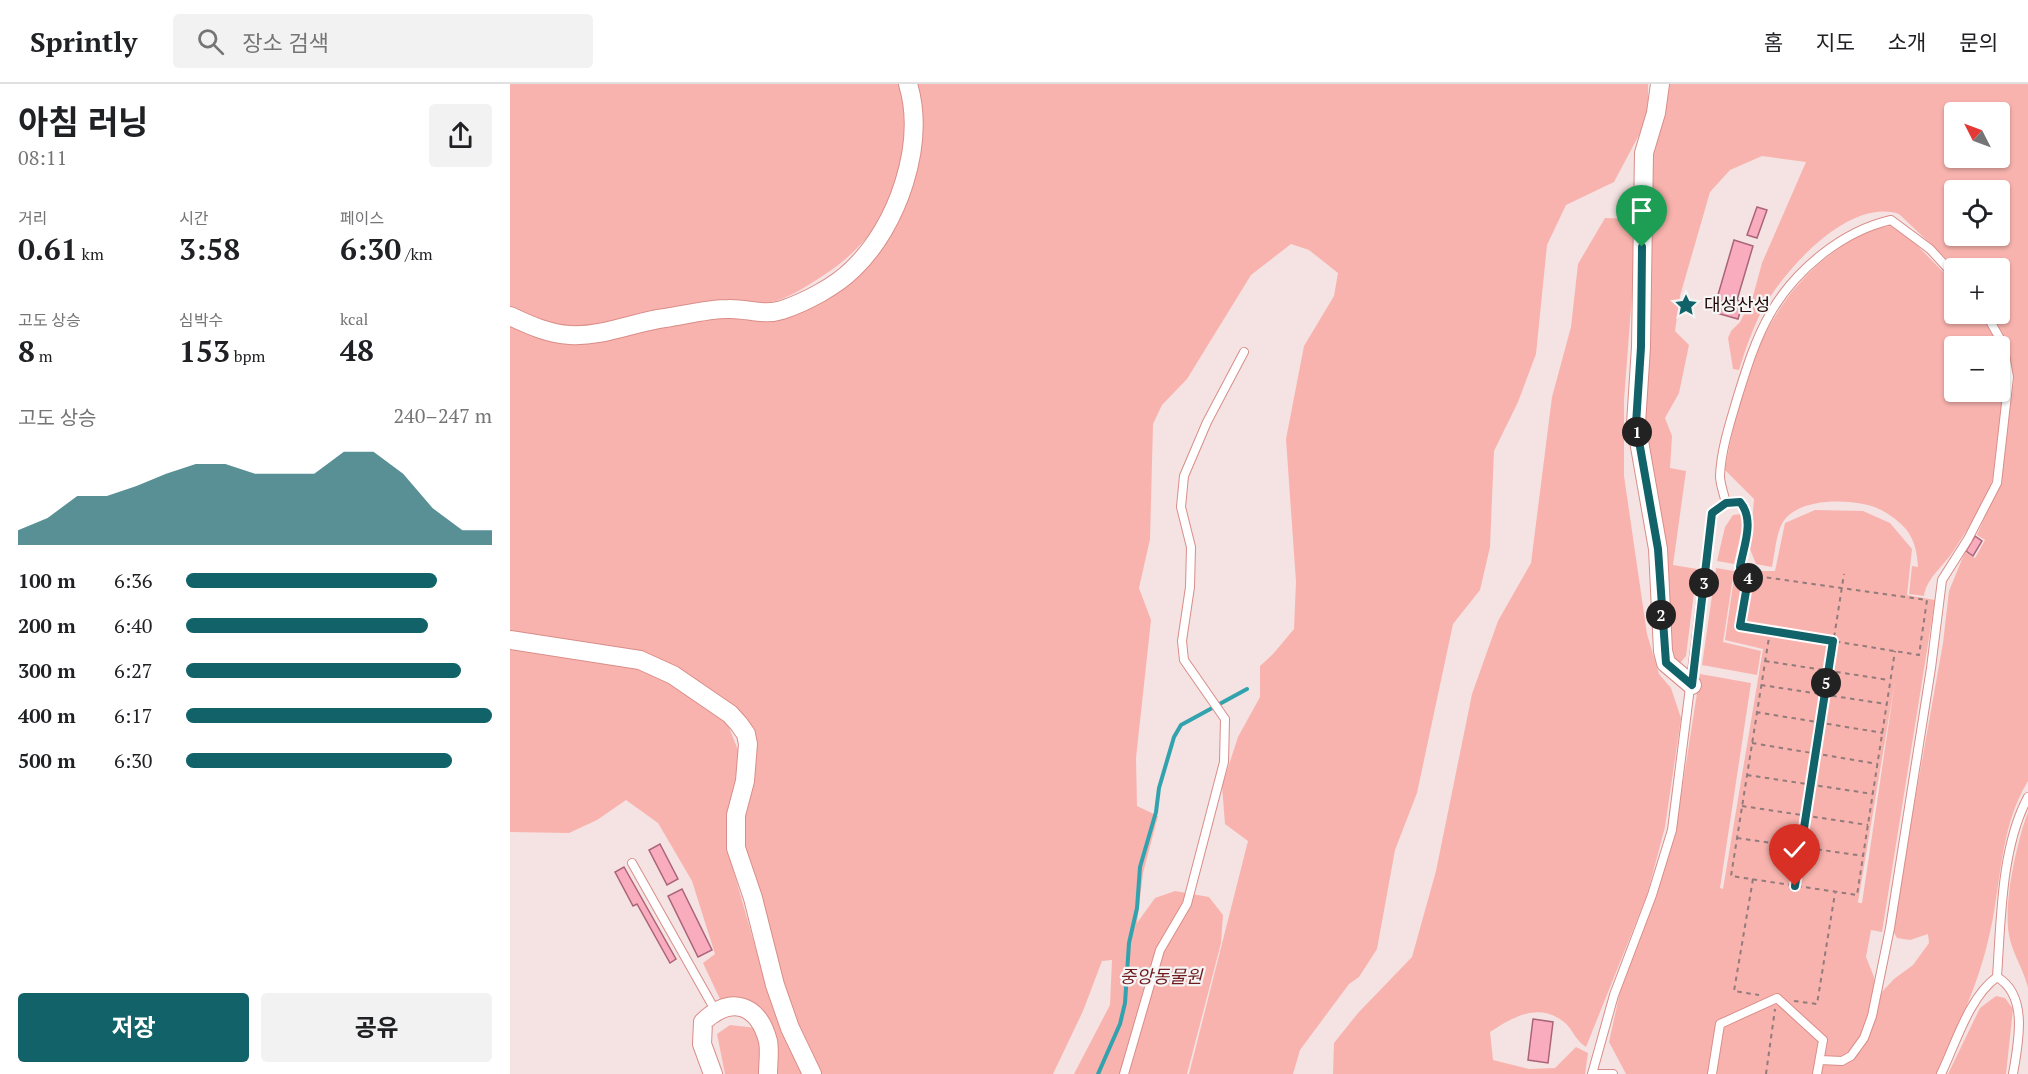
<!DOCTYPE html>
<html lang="ko">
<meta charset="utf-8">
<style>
:root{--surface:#fff;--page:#f2f2f2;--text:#202124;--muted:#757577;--line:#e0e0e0;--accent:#126269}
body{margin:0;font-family:"PT Serif","Noto Sans KR",serif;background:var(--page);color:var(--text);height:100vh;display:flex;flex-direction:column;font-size:22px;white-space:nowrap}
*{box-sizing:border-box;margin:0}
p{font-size:20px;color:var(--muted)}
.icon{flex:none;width:33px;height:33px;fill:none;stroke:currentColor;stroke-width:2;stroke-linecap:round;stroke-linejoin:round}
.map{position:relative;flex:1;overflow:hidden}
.side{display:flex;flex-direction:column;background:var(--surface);width:510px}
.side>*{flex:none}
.needle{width:39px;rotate:312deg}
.controls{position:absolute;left:1434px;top:18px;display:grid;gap:12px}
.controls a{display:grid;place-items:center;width:66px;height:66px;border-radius:6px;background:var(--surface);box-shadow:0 2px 4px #0004;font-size:30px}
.pin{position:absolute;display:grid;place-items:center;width:51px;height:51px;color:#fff;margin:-62px -26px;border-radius:50% 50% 50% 0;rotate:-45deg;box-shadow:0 0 6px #0007}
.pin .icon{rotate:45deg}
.km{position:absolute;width:30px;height:30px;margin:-15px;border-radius:50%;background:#222;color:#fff;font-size:16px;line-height:30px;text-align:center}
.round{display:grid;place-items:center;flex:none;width:63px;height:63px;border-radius:6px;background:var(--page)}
.head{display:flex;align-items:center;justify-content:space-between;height:102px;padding:0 18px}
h1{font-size:33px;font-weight:700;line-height:45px}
.metrics{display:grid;grid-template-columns:repeat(3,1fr);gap:9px;height:102px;padding:6px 18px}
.metrics div{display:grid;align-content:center}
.metrics b{font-size:30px;font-weight:700}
.metrics small{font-size:16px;font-weight:400}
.metrics p{font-size:16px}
.chart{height:168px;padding:12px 18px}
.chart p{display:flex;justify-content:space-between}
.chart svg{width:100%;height:108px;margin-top:6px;fill:var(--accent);opacity:.7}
.action{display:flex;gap:12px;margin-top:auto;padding:12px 18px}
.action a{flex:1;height:69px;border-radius:6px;background:var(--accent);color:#fff;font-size:24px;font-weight:700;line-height:69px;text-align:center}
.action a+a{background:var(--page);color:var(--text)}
ul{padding:0 18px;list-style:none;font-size:20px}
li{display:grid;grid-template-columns:96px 72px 1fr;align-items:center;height:45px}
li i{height:15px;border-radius:8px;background:var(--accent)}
header{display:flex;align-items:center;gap:36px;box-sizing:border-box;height:84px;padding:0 30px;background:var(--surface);border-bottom:2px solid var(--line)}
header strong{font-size:28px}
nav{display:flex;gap:33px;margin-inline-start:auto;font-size:21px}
.search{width:420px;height:54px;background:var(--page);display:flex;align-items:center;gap:15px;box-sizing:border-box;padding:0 21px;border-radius:6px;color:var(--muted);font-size:22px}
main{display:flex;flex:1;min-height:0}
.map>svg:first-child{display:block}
.green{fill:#f9b3ae;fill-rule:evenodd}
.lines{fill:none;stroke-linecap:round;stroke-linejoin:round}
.stream{stroke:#32a3ae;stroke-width:4}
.building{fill:#f9acbe;stroke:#ab6477;stroke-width:1.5}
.service-casing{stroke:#d98d88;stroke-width:10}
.tertiary-casing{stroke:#d98d88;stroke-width:20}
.path{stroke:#917b7b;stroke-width:2;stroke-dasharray:4.5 4.5;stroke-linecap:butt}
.service{stroke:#fff;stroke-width:8}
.tertiary{stroke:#fff;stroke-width:18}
.route-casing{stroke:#fff;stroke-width:12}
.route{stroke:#126269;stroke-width:8}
.labels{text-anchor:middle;stroke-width:4.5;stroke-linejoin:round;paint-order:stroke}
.poi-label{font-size:18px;fill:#230808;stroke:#f5f5f5;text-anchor:start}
.park-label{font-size:18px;font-style:italic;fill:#711b1e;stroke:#f5f5f5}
</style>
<header>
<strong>Sprintly</strong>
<div class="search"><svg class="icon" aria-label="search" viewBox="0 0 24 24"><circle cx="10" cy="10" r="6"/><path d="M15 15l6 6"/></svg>장소 검색</div>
<nav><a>홈</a><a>지도</a><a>소개</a><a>문의</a></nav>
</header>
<main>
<section class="side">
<div class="head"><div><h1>아침 러닝</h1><p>08:11</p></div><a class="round"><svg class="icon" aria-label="share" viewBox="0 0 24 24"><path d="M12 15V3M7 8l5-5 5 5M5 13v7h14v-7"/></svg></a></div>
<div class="metrics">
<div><p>거리</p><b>0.61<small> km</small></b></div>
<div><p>시간</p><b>3:58</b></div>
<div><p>페이스</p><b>6:30<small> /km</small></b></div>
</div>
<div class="metrics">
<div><p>고도 상승</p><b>8<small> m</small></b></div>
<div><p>심박수</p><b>153<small> bpm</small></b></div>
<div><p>kcal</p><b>48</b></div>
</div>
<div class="chart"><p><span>고도 상승</span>240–247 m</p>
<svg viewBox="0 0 160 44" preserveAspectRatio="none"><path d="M0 44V38L10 33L20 24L30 24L40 20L50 15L60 11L70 11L80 15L90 15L100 15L110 6L120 6L130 15L140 29L150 38L160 38V44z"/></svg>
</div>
<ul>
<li><b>100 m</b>6:36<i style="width:82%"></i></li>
<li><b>200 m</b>6:40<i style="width:79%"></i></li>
<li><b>300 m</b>6:27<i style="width:90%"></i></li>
<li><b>400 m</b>6:17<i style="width:100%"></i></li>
<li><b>500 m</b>6:30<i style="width:87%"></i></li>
</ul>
<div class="action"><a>저장</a><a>공유</a></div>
</section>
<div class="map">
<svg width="1518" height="990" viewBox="0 0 1518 990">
<rect width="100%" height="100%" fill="#f4e3e2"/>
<path class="green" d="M0 0H392C405 81 382 148 311 193 294 204 279 214 258 219 245 221 230 219 217 219 193 219 168 224 144 226 119 229 94 246 69 245 45 245 21 235 0 224Z
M405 0H1138V34L1104 98 1056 121 1037 161 1026 270 1008 318 984 367 980 463 970 506 943 540 907 709 885 766 867 865 849 893 839 900 790 966 783 990H679L738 757 715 740 712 702 728 653 750 613V582L763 570 784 545 786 498 776 355 794 262 824 212 828 189 799 166 781 160 741 191 677 295 652 321 643 340 640 455 629 504 641 536 626 674 627 722 648 732 633 789 627 839 645 814 665 807 699 813 713 831 711 859 677 990H564L600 921 602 876 592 877 573 927 543 990H308L285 942 231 758 244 662 169 588 0 550V238L29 251 239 232 331 201 394 122Z
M1157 0H1518V697C1488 746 1492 803 1478 857 1467 904 1446 947 1426 990H1116L1099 958 1110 908 1165 750 1190 590 1241 599 1210 804 1213 805 1253 565 1215 556 1225 487H1265L1275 439 1305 426 1353 427 1380 439 1402 465 1397 511 1425 516 1372 848 1361 846 1356 873 1364 893V901L1359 933 1346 962 1333 974 1322 973 1320 980 1333 981 1351 967 1358 955 1371 909 1384 895 1403 881 1419 859 1418 850 1400 856 1387 854 1382 845 1433 559 1439 507 1455 468 1465 474 1475 456 1467 451 1490 397 1504 296 1496 255 1481 230H1490V184H1446L1389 130C1340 114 1278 182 1255 221 1244 241 1236 263 1229 286L1223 285 1218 254 1221 247 1230 238 1243 212 1252 179 1296 78 1252 72 1220 86 1200 108 1170 212 1165 247 1179 261 1169 309 1155 334 1162 352 1160 384 1176 387 1163 481 1187 485 1176 572 1171 578 1164 579 1131 345 1138 78ZM1444 28H1490V74H1444ZM1444 106H1490V152H1444ZM1385 597 1352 819H1349L1348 818Z
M1095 134 1122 135 1124 185 1114 316V392L1137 550 1149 590 1161 604 1171 634 1155 743 1137 811 1076 963C1064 955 1063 945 1054 938 1028 918 1003 933 980 948L983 976 1019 985 1045 984 1066 963 1078 969 1075 990H823L824 959 848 929 902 873 926 787 962 610 988 537 1021 479 1042 313 1061 243 1068 180Z
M1381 142 1396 150 1444 199V230H1470L1489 262H1444V308H1490V264C1497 297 1491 364 1482 397 1475 422 1457 445 1444 466 1434 482 1417 493 1414 512L1399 510 1402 482 1408 483C1407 467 1404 452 1392 441 1386 435 1376 428 1369 425 1345 414 1288 413 1273 438 1266 449 1265 469 1262 483L1246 480 1240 465 1244 415 1215 386C1230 301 1253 217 1328 165 1345 153 1360 144 1381 142Z
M1231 430 1234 436 1224 480 1207 477 1215 443 1223 431Z
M1206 484 1224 487 1213 558 1251 567 1247 591 1192 581Z
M0 564 127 583 161 594 216 636 228 666 229 687 218 759 223 785 254 894 277 955 295 990H264L249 925 231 913 210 915 193 879 205 870 182 797 148 739 116 716 87 736 59 749 0 748Z
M1518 728V904C1514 886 1502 869 1499 851 1493 820 1507 757 1518 728Z
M1486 912 1495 914 1503 925 1496 990H1438L1470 924Z
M220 941 247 944 251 955 250 990H215L207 950Z"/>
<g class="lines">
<path class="stream" d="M588 990 610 940 615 919 619 859 627 824 630 783 646 728 649 704 664 653 671 641 737 605"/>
</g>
<path class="building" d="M1247 123 1257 126 1247 154 1237 151Z
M1224 156 1243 162 1227 216 1233 218 1228 235 1203 228Z
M1465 452 1472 457 1463 472 1456 467Z
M150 760 168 795 157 801 139 766Z
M114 783 166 875 160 879 127 820 123 822 105 788Z
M172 805 202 866 188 873 158 812Z
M1023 935 1043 938 1038 979 1018 976Z"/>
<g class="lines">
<g class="service-casing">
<path id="service" d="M1216 419C1214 410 1210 400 1210 392 1211 366 1220 339 1227 315 1236 286 1245 256 1260 230 1284 187 1332 147 1381 136L1420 165 1444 191
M122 779 205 926
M1487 893C1491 836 1491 763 1518 713
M1310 976 1332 977 1341 972 1354 954 1362 932 1380 844 1421 584 1432 496 1458 455 1487 399 1499 293 1493 260 1476 230
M614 990 650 866 677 820 714 678 715 635 674 576 672 557 680 503 681 463 671 423 674 392 697 338 734 268
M1082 990 1104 911 1142 811 1162 746 1202 429
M1085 990H1103
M1202 990 1210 940 1267 914 1313 956 1307 990
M1431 990C1446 959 1459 913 1487 893 1518 911 1509 956 1503 990"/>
</g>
<g class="tertiary-casing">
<path id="tertiary" d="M1150 0 1146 29 1134 69 1131 263 1126 340 1148 465 1153 567 1156 579 1182 601
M0 232C19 241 39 250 60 251 92 253 124 238 155 234 175 231 197 225 218 225 236 224 254 232 272 226 296 218 326 202 343 185 388 142 416 60 398 0
M0 556 130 576 163 591 220 630 229 640 236 650 238 660 235 697 226 731V764L243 814 265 901 280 944 302 990
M203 990 192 960 193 938C221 911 248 920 258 957 260 967 258 980 258 990"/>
</g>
<path class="path" d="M1225 418H1230C1245 436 1234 461 1230 483L1239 491
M1239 491 1417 516 1409 571 1230 542Z
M1260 547 1221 792 1347 811 1385 567
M1255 577 1379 596
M1251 601 1376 620
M1246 628 1373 649
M1242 659 1368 680
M1237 691 1363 710
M1232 722 1358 741
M1227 754 1354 772
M1243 795 1224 907 1249 911
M1285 802 1334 490
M1284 917 1307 920 1325 809
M1256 990 1265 925"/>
<use href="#service" class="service"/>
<use href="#tertiary" class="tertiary"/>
</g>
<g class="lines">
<g class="route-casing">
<path id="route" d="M1132 163 1131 263 1126 340 1148 465 1156 579 1182 601 1202 429 1216 419 1230 418C1245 436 1234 461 1230 483L1239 490 1230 542 1323 557 1285 802"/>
</g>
<use href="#route" class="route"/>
</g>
<defs>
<g id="sight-bare" transform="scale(1.8)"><path d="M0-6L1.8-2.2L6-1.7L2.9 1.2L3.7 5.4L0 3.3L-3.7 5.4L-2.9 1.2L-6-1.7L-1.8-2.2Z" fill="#126269" stroke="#f5f5f5" stroke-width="2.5" paint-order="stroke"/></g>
</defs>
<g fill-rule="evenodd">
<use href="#sight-bare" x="1176" y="221"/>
</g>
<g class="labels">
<g class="poi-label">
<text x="1194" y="227">대성산성</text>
</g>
<g class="park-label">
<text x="651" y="899">중앙동물원</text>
</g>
</g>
</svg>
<div class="controls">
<a><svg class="needle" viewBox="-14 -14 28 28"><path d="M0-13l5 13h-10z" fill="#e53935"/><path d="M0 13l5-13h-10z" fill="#757577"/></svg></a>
<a><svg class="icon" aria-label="locate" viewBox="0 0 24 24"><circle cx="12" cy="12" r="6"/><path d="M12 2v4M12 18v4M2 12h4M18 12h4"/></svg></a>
<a>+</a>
<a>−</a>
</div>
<div class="pin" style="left:1132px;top:163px;background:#1e9e55"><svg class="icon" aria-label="arrive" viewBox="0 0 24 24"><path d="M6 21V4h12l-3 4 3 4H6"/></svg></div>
<div class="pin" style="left:1285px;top:802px;background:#d93025"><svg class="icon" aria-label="check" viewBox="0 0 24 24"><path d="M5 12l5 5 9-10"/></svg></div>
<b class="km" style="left:1127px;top:348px">1</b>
<b class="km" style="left:1151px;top:531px">2</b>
<b class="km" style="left:1194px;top:499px">3</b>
<b class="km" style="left:1238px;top:494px">4</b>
<b class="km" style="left:1316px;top:599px">5</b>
</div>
</main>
